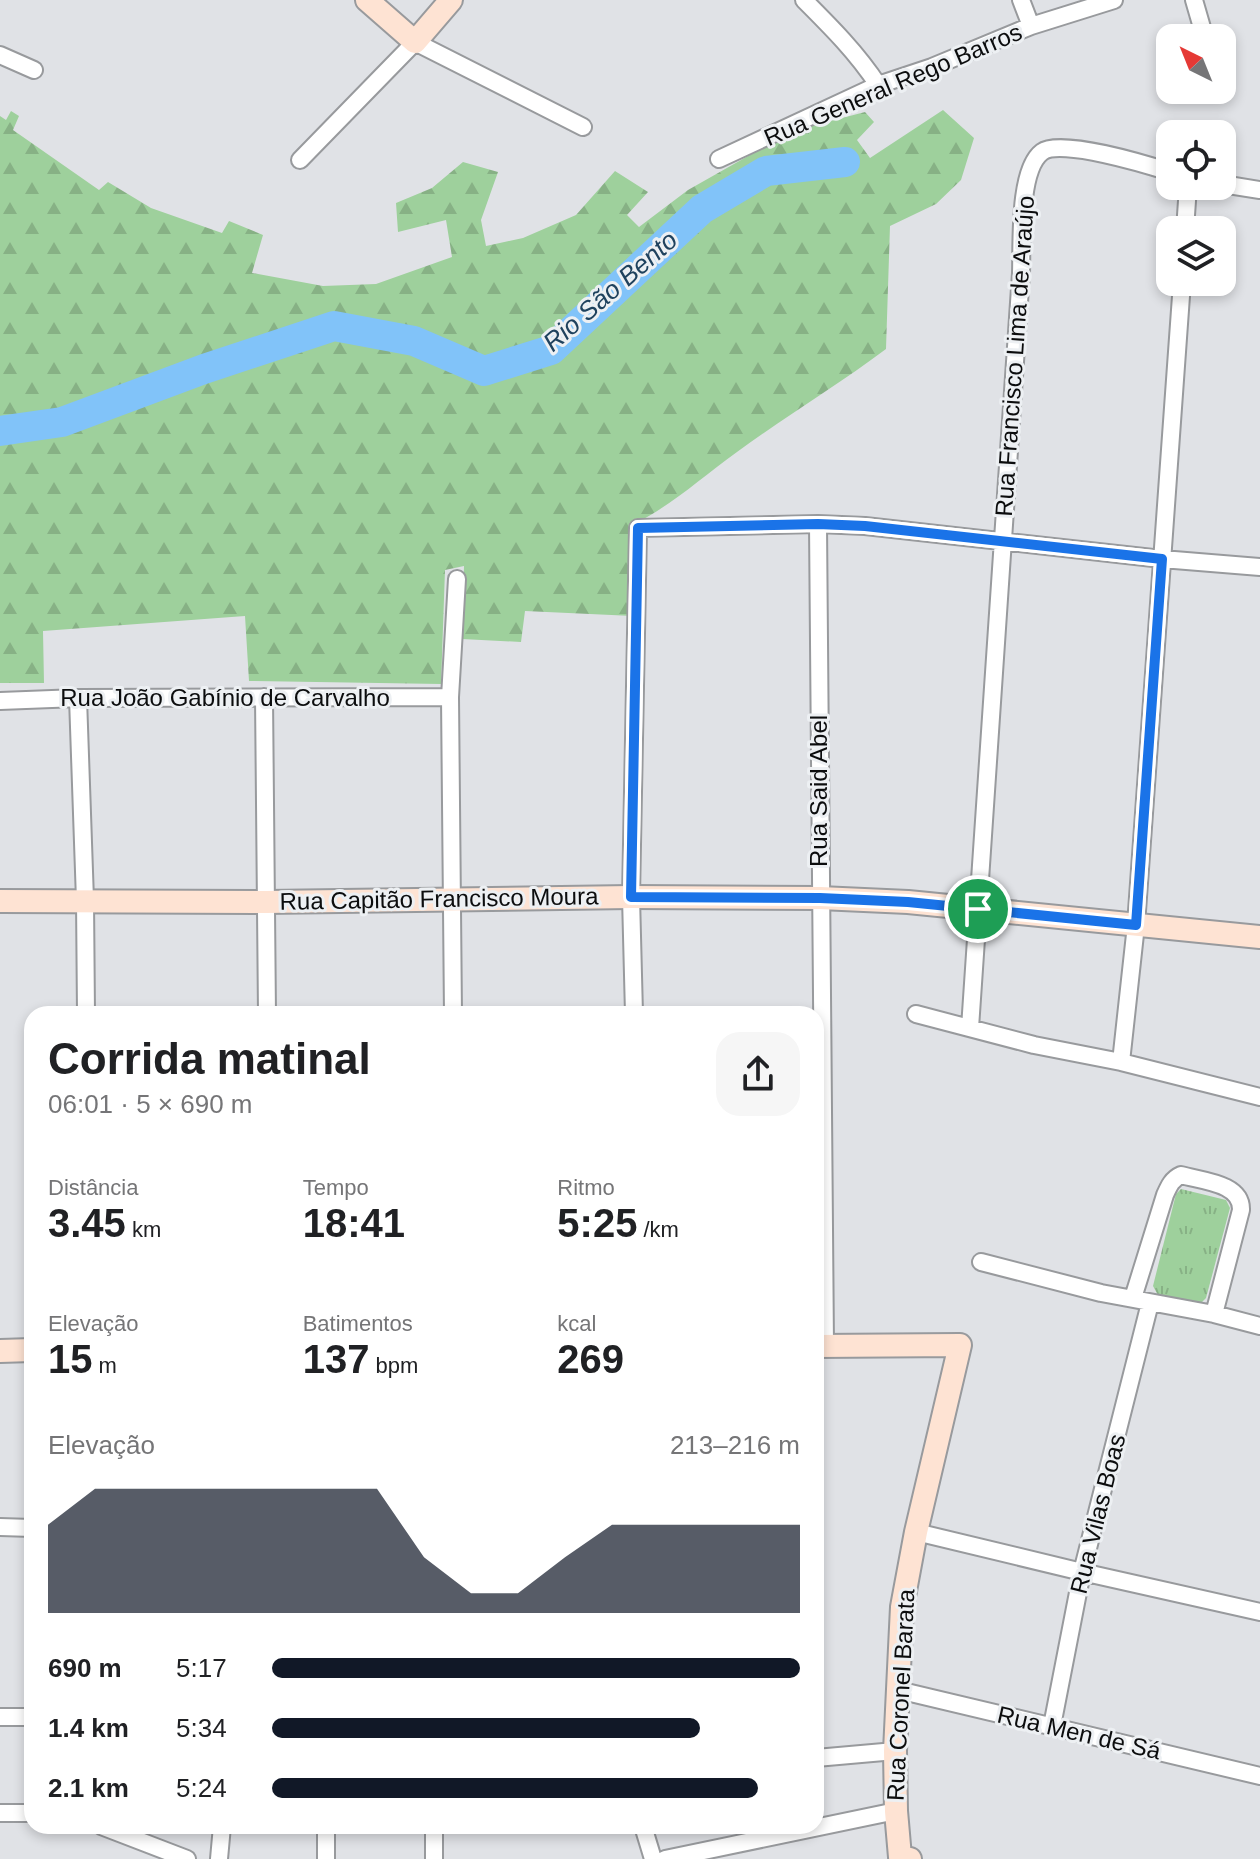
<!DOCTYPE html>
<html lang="pt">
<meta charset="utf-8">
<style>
:root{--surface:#fff;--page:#f6f6f6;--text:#202124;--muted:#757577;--accent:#111827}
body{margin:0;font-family:Helvetica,sans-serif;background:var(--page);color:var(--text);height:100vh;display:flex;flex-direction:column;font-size:30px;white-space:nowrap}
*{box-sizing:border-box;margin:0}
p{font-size:26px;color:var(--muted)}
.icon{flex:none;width:44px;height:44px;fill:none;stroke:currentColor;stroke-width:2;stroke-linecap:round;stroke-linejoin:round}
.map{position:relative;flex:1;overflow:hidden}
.panel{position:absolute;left:24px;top:1006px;width:800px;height:828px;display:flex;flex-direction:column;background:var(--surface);border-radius:24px;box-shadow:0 4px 12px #0003}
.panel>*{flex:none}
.needle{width:52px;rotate:317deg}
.tools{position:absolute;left:1156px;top:24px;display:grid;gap:16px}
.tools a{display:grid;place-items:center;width:80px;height:80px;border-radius:16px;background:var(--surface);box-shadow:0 4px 12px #0003;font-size:40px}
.pin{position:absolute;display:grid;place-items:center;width:68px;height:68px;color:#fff;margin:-34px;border:4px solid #fff;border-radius:50%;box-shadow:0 2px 8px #0007}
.round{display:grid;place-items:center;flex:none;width:84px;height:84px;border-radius:24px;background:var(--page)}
.overview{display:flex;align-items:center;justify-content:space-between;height:136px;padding:0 24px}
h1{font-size:44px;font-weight:800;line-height:60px}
.metrics{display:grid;grid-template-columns:repeat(3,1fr);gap:12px;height:136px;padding:8px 24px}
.metrics div{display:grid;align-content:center}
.metrics b{font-size:40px;font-weight:800}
.metrics small{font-size:22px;font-weight:400}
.metrics p{font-size:22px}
.chart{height:224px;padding:16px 24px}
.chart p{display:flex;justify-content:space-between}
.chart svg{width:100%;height:144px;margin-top:8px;fill:var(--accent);opacity:.7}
ul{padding:0 24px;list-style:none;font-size:26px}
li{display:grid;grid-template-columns:128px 96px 1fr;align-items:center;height:60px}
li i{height:20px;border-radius:10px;background:var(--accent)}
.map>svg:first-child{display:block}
.grass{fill:url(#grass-tufts)}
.forest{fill:url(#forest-firs)}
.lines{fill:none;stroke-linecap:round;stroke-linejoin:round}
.river{stroke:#81c3f9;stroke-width:30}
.street-casing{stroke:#989a9d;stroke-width:20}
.secondary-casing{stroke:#989a9d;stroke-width:26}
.street{stroke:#fff;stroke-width:16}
.secondary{stroke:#fee3d3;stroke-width:22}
.route-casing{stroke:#fff;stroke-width:16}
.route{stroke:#1a73e8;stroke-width:10}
.labels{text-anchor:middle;stroke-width:6;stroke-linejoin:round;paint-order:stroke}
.street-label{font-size:24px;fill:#0c0d0e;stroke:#edf0f3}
.water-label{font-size:26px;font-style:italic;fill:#1f425e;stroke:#edf0f3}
</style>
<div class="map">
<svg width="1260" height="1859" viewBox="0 0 1260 1859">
<defs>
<pattern id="grass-tufts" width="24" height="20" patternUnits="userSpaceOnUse" patternTransform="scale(2)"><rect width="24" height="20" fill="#9ed09c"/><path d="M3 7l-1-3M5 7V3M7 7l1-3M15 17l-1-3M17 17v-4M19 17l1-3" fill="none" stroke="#87b185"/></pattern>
<pattern id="forest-firs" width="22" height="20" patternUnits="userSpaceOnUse" patternTransform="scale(2)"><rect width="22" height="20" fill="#9ed09c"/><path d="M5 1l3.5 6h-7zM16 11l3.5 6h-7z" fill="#87b185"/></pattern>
</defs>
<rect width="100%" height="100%" fill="#e0e2e6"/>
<path class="grass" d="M1181 1189 1226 1200 1230 1208 1206 1298 1198 1306 1159 1297 1153 1286 1176 1194Z"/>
<path class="forest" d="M943 110 974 138 961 180 936 204 890 226 886 349C838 385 786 416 737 452 702 477 675 503 636 523L633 616 525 611 521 642 462 639 464 566 445 570 441 684 249 681 245 616 43 631 44 683H0V116L6 120 11 111 19 116 13 130 99 190 108 182 151 208 222 233 229 221 263 235 252 273 323 286 376 284 452 257 446 220 398 232 396 203 432 188 463 162 498 172 481 220 486 246 523 238 576 215 615 171 648 192 627 215 639 227 688 190 792 131 865 112 874 122 857 140 870 158Z"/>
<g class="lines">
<path class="river" d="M0 431 62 422 204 369 334 326 414 341 484 371 551 350 702 209 766 171 845 162"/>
<g class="street-casing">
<path id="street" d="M804 0C831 27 857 53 878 85
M1021 0 1031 26
M1194 0 1205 38
M0 55 34 70
M719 159 878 85 932 67 1031 26 1114 0
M300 160 415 42 583 127
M1222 184 1260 190
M1185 230 1188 186
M818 524 825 1346
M264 697 267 1014
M78 698 85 900 86 1014
M0 701 78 698 450 697
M453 1014 450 697 457 579
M634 1014 631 897 638 528 818 524 865 526 1162 559 1260 567
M916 1014 1034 1045 1121 1062 1260 1097
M970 1028 1021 273C1022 245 1018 170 1042 152 1060 138 1148 165 1170 172
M1121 1062 1136 925 1182 282
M981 1262 1101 1293 1214 1314 1260 1326
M1133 1298 1165 1195C1169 1186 1172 1179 1181 1175 1202 1181 1242 1183 1241 1210L1214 1314
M0 1527 32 1528
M916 1532 1082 1572 1260 1612
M898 1690 1260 1776
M0 1717H32
M1052 1726 1082 1572 1150 1303
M816 1758 895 1751
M0 1813H32
M101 1826 187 1859
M434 1826V1859
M643 1826 653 1859
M219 1859 222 1826
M326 1859V1826
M665 1859 896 1811"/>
</g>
<g class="secondary-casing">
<path id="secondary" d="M367 0 415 42 451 0
M0 901 266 902 631 897 820 898 908 902 1260 937
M816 1346 960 1345 916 1532 902 1607 895 1751 896 1811 900 1857 910 1859
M0 1351 32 1350"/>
</g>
<use href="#street" class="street"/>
<use href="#secondary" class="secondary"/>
</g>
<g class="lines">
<g class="route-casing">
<path id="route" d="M818 524 865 526 1162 559 1136 925 908 902 820 898 631 897 638 528Z"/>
</g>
<use href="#route" class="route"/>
</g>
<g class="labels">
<g class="street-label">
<text transform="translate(893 85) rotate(-23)" y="8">Rua General Rego Barros</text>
<text transform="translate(1015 356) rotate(-86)" y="8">Rua Francisco Lima de Araújo</text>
<text x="225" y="706">Rua João Gabínio de Carvalho</text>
<text transform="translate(819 791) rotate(-90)" y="8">Rua Said Abel</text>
<text transform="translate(439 899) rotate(-1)" y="8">Rua Capitão Francisco Moura</text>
<text transform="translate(1098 1514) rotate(-76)" y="8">Rua Vilas Boas</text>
<text transform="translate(901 1695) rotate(-87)" y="8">Rua Coronel Barata</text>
<text transform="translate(1079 1733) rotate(13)" y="8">Rua Men de Sá</text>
</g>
<g class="water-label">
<text transform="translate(610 291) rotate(-41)" y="9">Rio São Bento</text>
</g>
</g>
</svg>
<div class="tools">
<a><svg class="needle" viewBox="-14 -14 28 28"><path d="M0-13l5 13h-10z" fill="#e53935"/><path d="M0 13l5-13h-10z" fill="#757577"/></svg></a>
<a><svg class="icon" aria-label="locate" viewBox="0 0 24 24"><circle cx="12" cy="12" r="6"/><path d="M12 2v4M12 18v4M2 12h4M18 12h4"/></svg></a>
<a><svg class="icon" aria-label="layers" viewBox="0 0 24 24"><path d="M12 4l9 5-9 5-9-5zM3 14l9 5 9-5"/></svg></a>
</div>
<div class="pin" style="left:978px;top:909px;background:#1e9e55"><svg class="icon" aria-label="arrive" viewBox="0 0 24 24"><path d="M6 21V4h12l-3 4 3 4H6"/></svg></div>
<section class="panel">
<div class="overview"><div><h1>Corrida matinal</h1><p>06:01 · 5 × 690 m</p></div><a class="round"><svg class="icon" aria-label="share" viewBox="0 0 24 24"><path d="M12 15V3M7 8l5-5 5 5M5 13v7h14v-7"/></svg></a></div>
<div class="metrics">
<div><p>Distância</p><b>3.45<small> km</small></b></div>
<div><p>Tempo</p><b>18:41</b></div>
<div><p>Ritmo</p><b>5:25<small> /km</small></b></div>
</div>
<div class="metrics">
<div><p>Elevação</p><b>15<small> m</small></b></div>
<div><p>Batimentos</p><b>137<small> bpm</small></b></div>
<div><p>kcal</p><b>269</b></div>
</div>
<div class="chart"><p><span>Elevação</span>213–216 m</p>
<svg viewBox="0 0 160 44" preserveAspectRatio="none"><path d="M0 44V17L10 6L20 6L30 6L40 6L50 6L60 6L70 6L80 27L90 38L100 38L110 27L120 17L130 17L140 17L150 17L160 17V44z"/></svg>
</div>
<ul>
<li><b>690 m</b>5:17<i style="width:100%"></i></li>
<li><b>1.4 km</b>5:34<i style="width:81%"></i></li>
<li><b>2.1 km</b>5:24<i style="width:92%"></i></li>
</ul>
</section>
</div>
